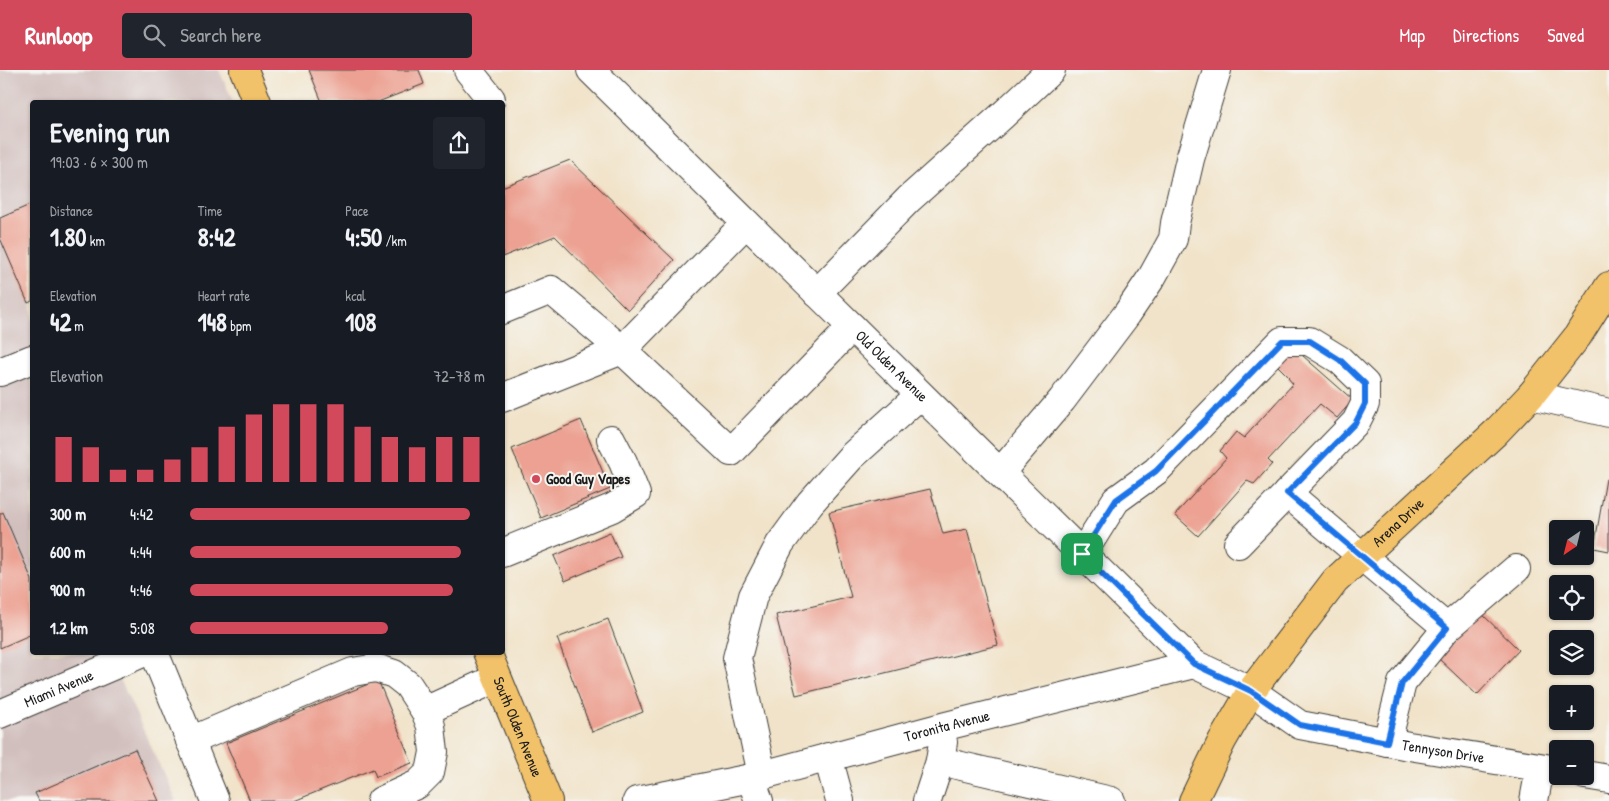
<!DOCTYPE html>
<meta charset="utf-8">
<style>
:root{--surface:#171b24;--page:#20242c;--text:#f1f3f6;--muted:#9ea1a6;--accent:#d1495b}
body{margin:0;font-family:"Patrick Hand",sans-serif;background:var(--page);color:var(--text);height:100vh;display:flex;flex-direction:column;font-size:19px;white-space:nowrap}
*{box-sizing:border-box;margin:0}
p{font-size:16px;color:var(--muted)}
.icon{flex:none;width:28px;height:28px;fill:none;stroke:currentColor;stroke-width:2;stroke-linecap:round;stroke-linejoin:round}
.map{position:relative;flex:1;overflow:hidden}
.sheet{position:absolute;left:30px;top:30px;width:475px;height:555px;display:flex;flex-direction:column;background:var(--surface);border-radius:5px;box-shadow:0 1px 4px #0004}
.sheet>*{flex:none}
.needle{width:32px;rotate:215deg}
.controls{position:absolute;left:1549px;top:450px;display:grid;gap:10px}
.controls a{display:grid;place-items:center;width:45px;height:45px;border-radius:5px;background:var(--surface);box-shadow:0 1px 4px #0004;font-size:25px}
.pin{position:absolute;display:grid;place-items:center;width:42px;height:42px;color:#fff;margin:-21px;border-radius:10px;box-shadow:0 2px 8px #0006}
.round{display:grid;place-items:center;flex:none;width:52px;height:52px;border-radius:5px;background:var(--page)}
.overview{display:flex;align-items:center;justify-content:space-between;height:85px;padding:0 20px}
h1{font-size:28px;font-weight:700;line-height:38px}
.figures{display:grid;grid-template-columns:repeat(3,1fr);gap:8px;height:85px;padding:5px 20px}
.figures div{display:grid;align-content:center}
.figures b{font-size:25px;font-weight:700}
.figures small{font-size:14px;font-weight:400}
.figures p{font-size:14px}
.chart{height:140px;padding:10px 20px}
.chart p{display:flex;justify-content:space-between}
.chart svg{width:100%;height:90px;margin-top:5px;stroke:var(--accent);stroke-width:6}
ul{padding:0 20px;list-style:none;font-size:16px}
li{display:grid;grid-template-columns:80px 60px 1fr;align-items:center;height:38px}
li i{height:12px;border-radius:6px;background:var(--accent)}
header{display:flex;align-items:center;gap:30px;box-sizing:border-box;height:70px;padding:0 25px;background:var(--accent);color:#fff}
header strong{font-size:24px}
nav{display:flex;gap:28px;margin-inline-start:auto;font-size:18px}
.search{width:350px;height:45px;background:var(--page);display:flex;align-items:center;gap:12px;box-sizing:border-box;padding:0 18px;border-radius:5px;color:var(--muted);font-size:19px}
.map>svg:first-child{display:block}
.industrial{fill:#d1bfbd}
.building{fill:#eca192}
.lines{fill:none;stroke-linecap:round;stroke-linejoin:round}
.minor-casing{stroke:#3c3a36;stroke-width:30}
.major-casing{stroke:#3c3a36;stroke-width:30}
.minor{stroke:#fff;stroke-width:28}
.major{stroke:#f2c26a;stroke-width:28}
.route-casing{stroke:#fff;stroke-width:10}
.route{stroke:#1a73e8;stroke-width:6}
.poi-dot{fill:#d1495b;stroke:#f6f6f2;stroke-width:2}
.labels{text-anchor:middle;stroke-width:4;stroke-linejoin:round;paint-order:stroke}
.street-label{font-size:15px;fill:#1c1c1c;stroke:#f6f6f2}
.poi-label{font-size:15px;font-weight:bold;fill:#1c1c1c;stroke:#f6f6f2;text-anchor:start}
</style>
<header>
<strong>Runloop</strong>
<div class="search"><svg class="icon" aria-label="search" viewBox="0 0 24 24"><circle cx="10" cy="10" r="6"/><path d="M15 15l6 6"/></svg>Search here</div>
<nav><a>Map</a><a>Directions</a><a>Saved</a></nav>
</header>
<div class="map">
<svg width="1609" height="731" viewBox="0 0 1609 731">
<rect width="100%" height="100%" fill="#f6f6f2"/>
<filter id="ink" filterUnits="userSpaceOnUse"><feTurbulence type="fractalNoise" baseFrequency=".02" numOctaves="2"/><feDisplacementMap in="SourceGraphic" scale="10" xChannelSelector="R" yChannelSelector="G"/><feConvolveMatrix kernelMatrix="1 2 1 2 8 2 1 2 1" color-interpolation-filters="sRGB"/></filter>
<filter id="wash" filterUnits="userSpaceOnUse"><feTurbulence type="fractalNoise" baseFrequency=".0096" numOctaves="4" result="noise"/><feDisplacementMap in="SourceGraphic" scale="20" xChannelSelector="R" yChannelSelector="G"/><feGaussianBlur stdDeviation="1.12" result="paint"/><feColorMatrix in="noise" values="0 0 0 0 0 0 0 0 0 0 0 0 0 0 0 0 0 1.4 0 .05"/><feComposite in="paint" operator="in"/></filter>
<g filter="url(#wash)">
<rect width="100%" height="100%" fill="#f1e3c9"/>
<path class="industrial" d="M0 0H219L233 32H32V582L108 583 176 731H0Z"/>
<g id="blocks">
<path class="building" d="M309 0H419L424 14 378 32H322Z
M570 90 674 190 628 240 555 166 502 187V117Z
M32 134V231L28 233 0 168V148Z
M1286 271 1353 330 1337 348 1320 334 1268 390 1272 394 1254 414 1247 411 1198 466 1175 445 1226 388 1220 381 1236 362 1244 368 1293 314 1288 308 1289 307 1272 290Z
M581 350 610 419 541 448 512 379Z
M1606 409H1609V481L1594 478Z
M930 419 943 464 967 459 998 575 796 625 776 545 851 527 829 442Z
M3 442 32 510V564L0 578V444Z
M610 462 621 487 565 511 554 486Z
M1480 542 1519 580 1477 625 1438 588Z
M608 549 643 642 592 662 557 568Z
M378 610 412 693 376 707 373 699 294 731H250L226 673Z
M135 679 159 731H39L35 723Z"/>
</g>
</g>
<g filter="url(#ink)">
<use href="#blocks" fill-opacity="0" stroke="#3c3a36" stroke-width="1"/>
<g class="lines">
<g class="minor-casing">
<g id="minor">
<path d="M468 0 491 29 488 32"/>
<path id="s1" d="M591 0 1194 594"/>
<path d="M817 223 909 129 1003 45 1051 0"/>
<path d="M502 240 551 220 622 280 731 382 852 257"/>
<path d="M0 302 32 289"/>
<path d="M1531 325 1609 343"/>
<path d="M502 328 622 280 746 153"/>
<path d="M1000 403 1062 330 1127 244 1152 207 1173 169 1175 153 1190 89 1217 0"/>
<path d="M1287 423 1447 558 1402 613 1387 672"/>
<path d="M502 483 612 438 636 424 623 392 611 369"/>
<path d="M1082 484 1116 430 1156 401 1282 271H1309L1340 290 1365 314V334L1356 352 1238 474"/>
<path d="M1447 558 1516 499"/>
<path d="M154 582 215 731"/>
<path d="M425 641 497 608"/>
<path id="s2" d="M0 644 145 582"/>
<path d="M190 671 353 602 376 598 394 604 408 615 425 641 431 656 434 682 430 702 418 714 381 731"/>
<path d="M828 687 840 731"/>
<path d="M940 691 1111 731"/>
<path d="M762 705 737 588 753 526 780 474 810 433 851 387 920 325"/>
<path d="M1585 705 1609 709"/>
<path d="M751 708 759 731"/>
<path id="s3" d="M637 731 751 708 946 656 1194 594 1251 621 1300 655 1409 676 1558 700"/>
<path d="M927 731 940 691 943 672"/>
<path d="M1534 731 1540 698"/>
</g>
</g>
<g class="major-casing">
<g id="major">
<path d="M244 0 257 32"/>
<path id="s4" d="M487 582 548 731"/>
<path id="s5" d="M1193 731 1222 671 1251 621 1335 511 1495 363 1531 325 1577 267 1609 216"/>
</g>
</g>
<use href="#minor" class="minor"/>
<use href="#major" class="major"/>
</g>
</g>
<g class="lines" filter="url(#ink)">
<g class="route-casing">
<path id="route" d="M1282 271H1310L1340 290 1365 314V334L1356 352 1287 423 1447 558 1402 613 1387 672 1300 655 1251 621 1194 594 1082 484 1116 430 1156 401Z"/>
</g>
<use href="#route" class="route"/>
</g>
<circle class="poi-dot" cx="536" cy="409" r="5"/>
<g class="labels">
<g class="street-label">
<text dy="5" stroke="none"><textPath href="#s1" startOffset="422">Old Olden Avenue</textPath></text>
<text dy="5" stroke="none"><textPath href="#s5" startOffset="349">Arena Drive</textPath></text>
<text dy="5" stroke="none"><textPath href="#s2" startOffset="64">Miami Avenue</textPath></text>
<text dy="5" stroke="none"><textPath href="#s3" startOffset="319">Toronita Avenue</textPath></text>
<text dy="5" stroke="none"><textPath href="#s4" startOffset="81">South Olden Avenue</textPath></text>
<text dy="5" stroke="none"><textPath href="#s3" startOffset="842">Tennyson Drive</textPath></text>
</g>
<g class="poi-label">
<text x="546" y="414">Good Guy Vapes</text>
</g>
</g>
</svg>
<div class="controls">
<a><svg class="needle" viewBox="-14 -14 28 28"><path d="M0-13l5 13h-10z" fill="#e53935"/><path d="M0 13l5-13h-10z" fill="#9ea1a6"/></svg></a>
<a><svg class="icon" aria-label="locate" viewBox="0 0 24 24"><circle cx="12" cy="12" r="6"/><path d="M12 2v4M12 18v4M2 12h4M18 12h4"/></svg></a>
<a><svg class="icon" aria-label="layers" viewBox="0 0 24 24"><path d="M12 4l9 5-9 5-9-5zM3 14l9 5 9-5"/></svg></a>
<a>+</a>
<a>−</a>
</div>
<div class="pin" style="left:1082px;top:484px;background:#1e9e55"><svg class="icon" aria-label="arrive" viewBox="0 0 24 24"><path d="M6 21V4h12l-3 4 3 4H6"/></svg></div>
<section class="sheet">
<div class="overview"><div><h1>Evening run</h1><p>19:03 · 6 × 300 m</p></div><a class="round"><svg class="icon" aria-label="share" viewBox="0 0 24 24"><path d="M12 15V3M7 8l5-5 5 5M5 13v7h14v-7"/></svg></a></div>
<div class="figures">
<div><p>Distance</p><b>1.80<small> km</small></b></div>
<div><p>Time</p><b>8:42</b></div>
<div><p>Pace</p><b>4:50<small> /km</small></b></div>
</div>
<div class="figures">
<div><p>Elevation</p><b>42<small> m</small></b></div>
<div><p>Heart rate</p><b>148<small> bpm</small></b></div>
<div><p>kcal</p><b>108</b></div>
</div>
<div class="chart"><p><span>Elevation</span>72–78 m</p>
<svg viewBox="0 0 160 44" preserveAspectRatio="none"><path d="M5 44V22M15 44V27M25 44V38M35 44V38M45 44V33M55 44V27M65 44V17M75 44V11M85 44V6M95 44V6M105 44V6M115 44V17M125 44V22M135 44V27M145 44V22M155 44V22"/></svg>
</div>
<ul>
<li><b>300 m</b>4:42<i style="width:95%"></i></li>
<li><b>600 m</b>4:44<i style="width:92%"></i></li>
<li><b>900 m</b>4:46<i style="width:89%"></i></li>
<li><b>1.2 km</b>5:08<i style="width:67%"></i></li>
</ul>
</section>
</div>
